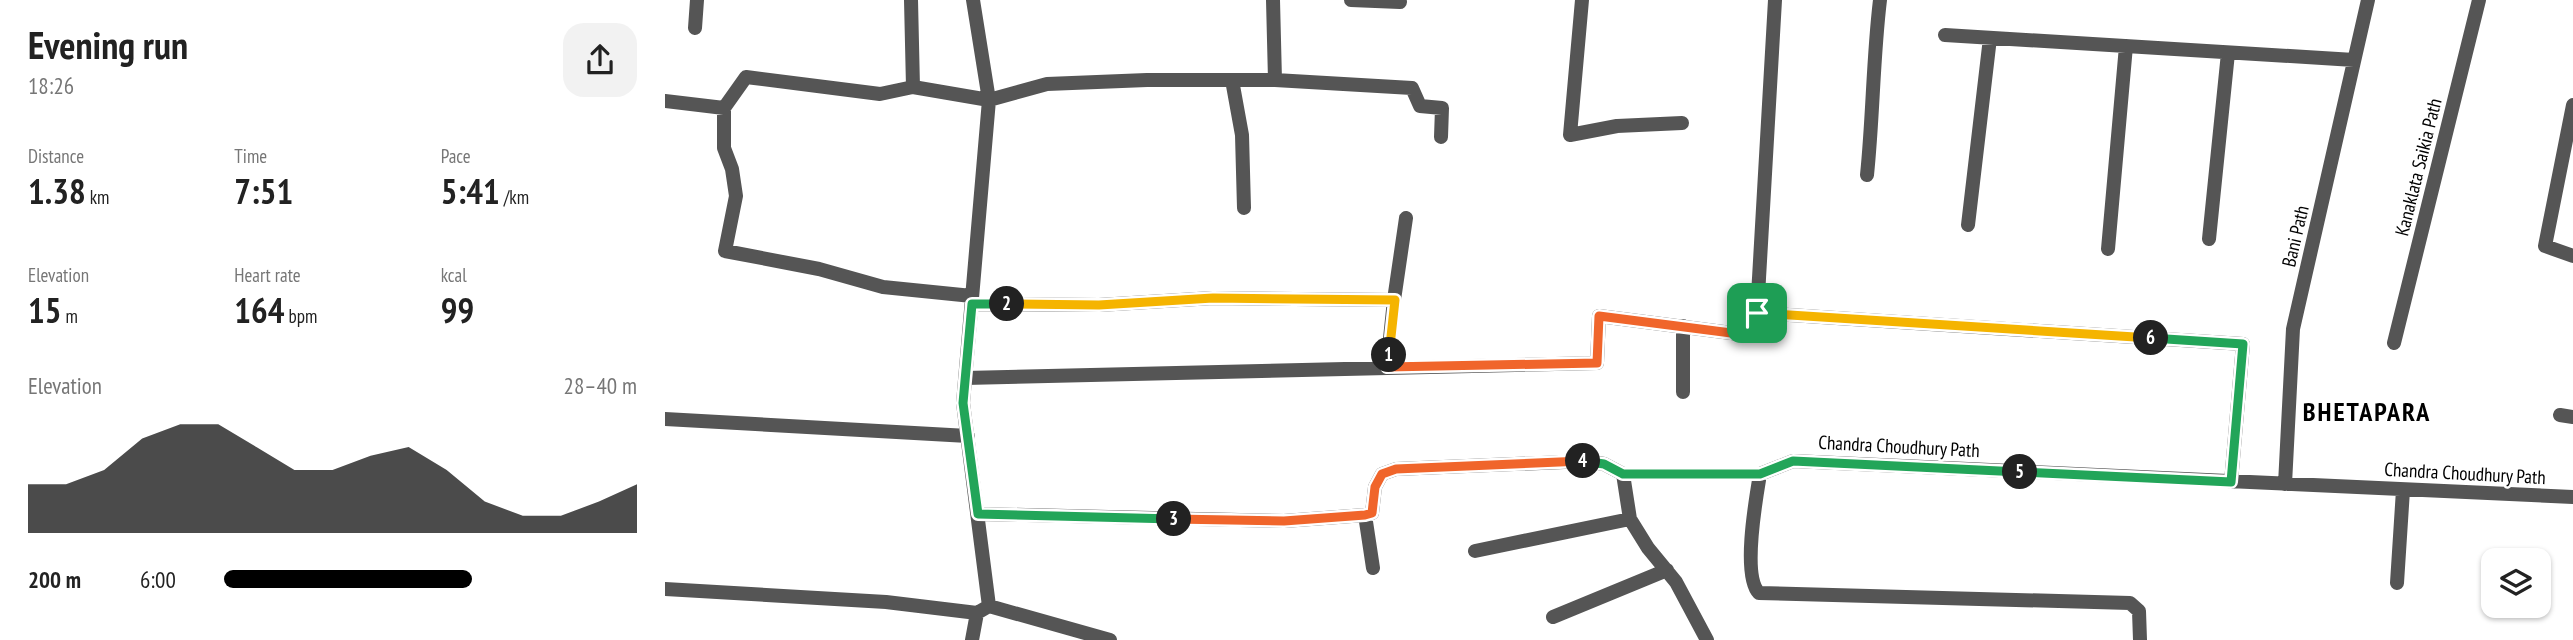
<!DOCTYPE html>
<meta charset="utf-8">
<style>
:root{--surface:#fff;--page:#f2f2f2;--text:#222;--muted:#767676;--accent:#000}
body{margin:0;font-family:"PT Sans Narrow",sans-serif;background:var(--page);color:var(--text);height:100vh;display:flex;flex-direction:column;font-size:26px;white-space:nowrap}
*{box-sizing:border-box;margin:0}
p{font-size:23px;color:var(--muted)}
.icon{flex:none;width:38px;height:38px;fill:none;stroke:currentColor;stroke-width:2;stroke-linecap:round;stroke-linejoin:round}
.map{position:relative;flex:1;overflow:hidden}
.drawer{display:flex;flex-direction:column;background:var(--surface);width:665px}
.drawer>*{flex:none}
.fabs{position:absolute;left:1816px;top:548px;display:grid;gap:14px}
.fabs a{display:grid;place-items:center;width:70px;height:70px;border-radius:14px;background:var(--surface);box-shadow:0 2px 5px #0004;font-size:35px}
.pin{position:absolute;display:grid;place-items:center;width:60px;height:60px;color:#fff;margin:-30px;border-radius:14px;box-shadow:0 4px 10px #0006}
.km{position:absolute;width:35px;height:35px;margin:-18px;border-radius:50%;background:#222;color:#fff;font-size:19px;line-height:35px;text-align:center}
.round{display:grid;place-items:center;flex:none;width:74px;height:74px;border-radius:21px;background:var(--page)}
.headline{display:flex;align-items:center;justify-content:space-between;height:119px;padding:0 28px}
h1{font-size:38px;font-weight:800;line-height:52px}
.figures{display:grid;grid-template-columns:repeat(3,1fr);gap:10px;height:119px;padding:7px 28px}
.figures div{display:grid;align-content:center}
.figures b{font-size:35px;font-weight:800}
.figures small{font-size:19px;font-weight:400}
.figures p{font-size:19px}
.chart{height:196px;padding:14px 28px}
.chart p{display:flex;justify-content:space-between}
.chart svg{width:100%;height:126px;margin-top:7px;fill:var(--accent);opacity:.7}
ul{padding:0 28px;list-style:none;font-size:23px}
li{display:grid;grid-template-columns:112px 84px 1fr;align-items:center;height:52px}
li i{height:18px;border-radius:9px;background:var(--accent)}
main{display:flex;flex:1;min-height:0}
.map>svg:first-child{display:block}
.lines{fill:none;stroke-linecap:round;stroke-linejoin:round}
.street{stroke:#555;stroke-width:14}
.split-1-casing{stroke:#fff;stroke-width:14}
.split-2-casing{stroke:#fff;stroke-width:14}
.split-3-casing{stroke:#fff;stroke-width:14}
.split-4-casing{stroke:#fff;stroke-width:14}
.split-5-casing{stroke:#fff;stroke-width:14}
.split-6-casing{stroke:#fff;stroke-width:14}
.split-7-casing{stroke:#fff;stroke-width:14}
.split-1{stroke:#f0652b;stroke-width:9}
.split-2{stroke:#f5b400;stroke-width:9}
.split-3{stroke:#22a559;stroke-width:9}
.split-4{stroke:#f0652b;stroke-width:9}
.split-5{stroke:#22a559;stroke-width:9}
.split-6{stroke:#22a559;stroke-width:9}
.split-7{stroke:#f5b400;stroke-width:9}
.labels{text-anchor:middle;stroke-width:5;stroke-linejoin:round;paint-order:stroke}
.street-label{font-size:19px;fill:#000;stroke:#fff}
.district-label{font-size:26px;font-weight:bold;letter-spacing:2px;fill:#000;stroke:#fff}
</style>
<main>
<section class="drawer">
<div class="headline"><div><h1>Evening run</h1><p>18:26</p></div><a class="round"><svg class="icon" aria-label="share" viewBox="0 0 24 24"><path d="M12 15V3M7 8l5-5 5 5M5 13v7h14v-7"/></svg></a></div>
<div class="figures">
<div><p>Distance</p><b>1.38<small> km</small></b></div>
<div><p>Time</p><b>7:51</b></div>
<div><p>Pace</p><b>5:41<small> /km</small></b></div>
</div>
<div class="figures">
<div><p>Elevation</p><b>15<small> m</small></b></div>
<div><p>Heart rate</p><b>164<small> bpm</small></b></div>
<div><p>kcal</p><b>99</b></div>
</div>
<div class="chart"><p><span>Elevation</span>28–40 m</p>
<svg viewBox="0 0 160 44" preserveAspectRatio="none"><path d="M0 44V27L10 27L20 22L30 11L40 6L50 6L60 14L70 22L80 22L90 17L100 14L110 22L120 33L130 38L140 38L150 33L160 27V44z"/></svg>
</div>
<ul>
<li><b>200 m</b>6:00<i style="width:60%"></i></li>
</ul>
</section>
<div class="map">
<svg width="1908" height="640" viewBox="0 0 1908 640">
<rect width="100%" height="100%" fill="#fff"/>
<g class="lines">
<path class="street" d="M246 0 248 87 324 100 298 403 324 606 445 640
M308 0 324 100 382 84 482 80H610L608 0
M686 0 735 2
M917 0 905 135 952 126 1017 123
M30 28 32 0
M1280 35 1689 60
M567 80 577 135 579 208
M610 80 747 88 755 106 777 108 776 137
M0 101 59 108 81 77 215 94 248 87
M1908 105 1880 246 1908 256
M59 108V148L67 169 71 196 60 251 154 269 218 287 307 296
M1202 175C1208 117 1208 58 1215 0
M1303 225 1325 38
M1544 239 1563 53
M1443 249 1461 46
M307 304 434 305 548 298 729 300 741 218
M1092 313 1578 344 1566 482
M1018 326V392
M1729 343 1814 0
M722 367 729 300
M300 378 932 363 934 316 1074 334 1089 329 1092 313 1110 0
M1895 415 1908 417
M0 419 303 436
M1095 474C1091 498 1077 576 1094 593L1465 603 1474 611 1475 640
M1620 484 1628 329 1703 0
M313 514 619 521 700 515 707 513 710 487 717 474 731 469 922 461 939 464 958 474
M700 515 708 568
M810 551 965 519
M1732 583 1738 490
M0 589 221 602 312 613 324 606
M888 617 1002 570
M307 640 312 613
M1042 640 1011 582 983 548 965 519 958 474H1095L1128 461 1908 497"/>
</g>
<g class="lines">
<g class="split-1-casing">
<path id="split-1" d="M724 355 722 367 932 363 934 316 1074 334 1089 329 1092 313"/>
</g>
<g class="split-2-casing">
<path id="split-2" d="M342 304 434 305 548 298 730 300 724 355"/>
</g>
<g class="split-3-casing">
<path id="split-3" d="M342 304H307L298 403 313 514 509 519"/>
</g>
<g class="split-4-casing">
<path id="split-4" d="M509 519 619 521 700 515 707 513 710 487 717 474 731 469 918 461"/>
</g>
<g class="split-5-casing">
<path id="split-5" d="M918 461 939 464 958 474H1095L1128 461 1355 472"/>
</g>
<g class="split-6-casing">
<path id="split-6" d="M1355 472 1566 482 1578 344 1486 338"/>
</g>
<g class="split-7-casing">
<path id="split-7" d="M1092 313 1486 338"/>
</g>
<use href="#split-1" class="split-1"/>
<use href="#split-2" class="split-2"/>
<use href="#split-3" class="split-3"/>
<use href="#split-4" class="split-4"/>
<use href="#split-5" class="split-5"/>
<use href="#split-6" class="split-6"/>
<use href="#split-7" class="split-7"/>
</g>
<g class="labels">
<g class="street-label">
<text transform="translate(1753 167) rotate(-76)" y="7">Kanaklata Saikia Path</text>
<text transform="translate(1630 236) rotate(-77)" y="7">Bani Path</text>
<text transform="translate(1234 446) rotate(3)" y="7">Chandra Choudhury Path</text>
<text transform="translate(1800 473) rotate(3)" y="7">Chandra Choudhury Path</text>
</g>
<g class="district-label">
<text x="1702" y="421">BHETAPARA</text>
</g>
</g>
</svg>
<div class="fabs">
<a><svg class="icon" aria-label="layers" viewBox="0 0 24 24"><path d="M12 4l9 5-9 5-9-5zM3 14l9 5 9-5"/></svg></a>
</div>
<div class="pin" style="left:1092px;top:313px;background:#1e9e55"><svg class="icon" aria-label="arrive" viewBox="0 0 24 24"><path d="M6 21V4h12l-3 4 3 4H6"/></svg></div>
<b class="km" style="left:724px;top:355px">1</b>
<b class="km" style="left:342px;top:304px">2</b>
<b class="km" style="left:509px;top:519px">3</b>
<b class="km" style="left:918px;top:461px">4</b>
<b class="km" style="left:1355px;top:472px">5</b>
<b class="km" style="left:1486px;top:338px">6</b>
</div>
</main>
